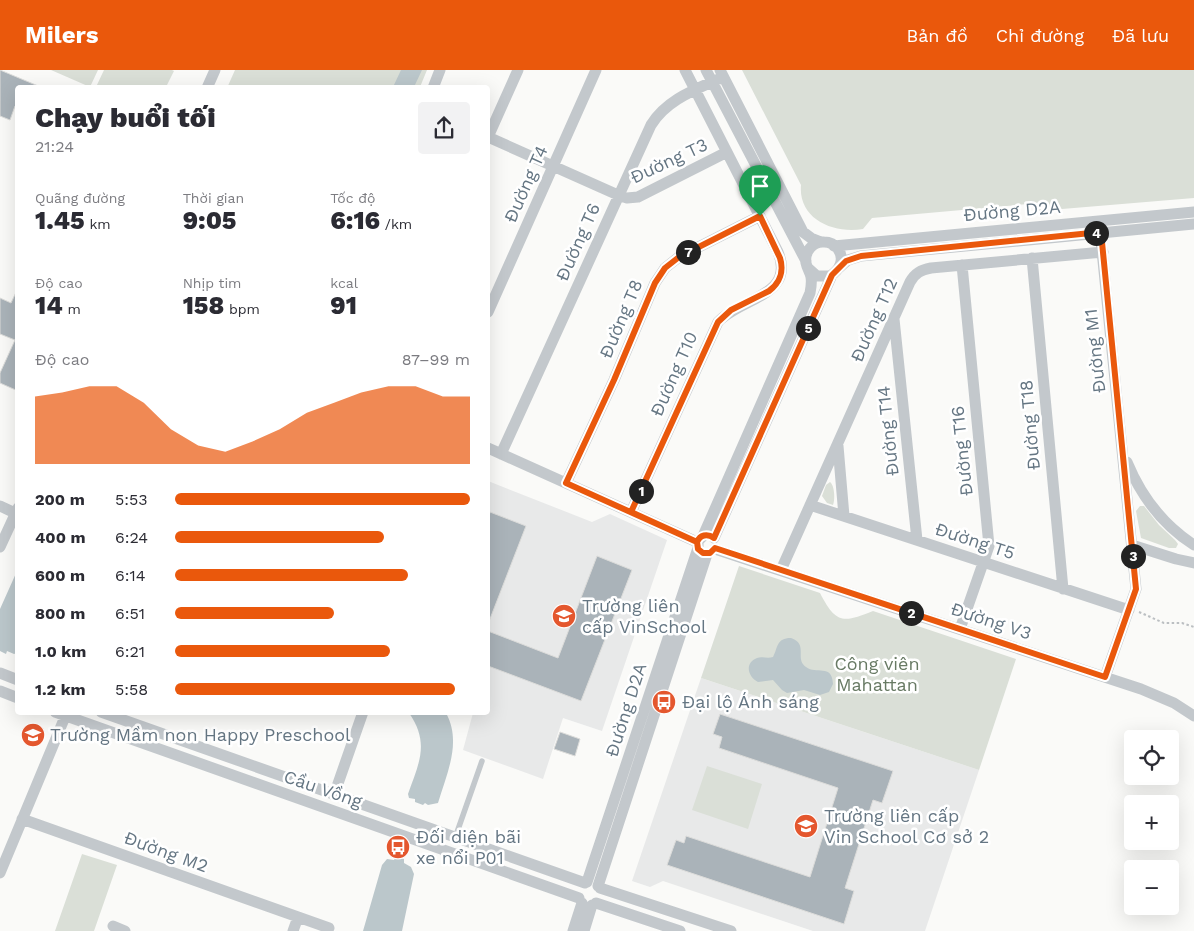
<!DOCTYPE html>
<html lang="vi">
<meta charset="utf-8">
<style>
:root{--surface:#fff;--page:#f2f2f3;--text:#2b2b33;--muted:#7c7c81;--accent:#ea580c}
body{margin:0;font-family:"Work Sans",sans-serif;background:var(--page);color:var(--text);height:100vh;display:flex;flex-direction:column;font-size:19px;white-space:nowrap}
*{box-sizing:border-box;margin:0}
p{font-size:16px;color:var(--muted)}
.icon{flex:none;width:28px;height:28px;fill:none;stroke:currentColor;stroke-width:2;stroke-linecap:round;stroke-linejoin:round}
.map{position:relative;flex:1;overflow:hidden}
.side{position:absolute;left:15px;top:15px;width:475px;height:630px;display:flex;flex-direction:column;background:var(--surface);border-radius:5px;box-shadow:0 5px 20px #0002}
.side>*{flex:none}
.controls{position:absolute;left:1124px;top:660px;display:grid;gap:10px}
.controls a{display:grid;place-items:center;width:55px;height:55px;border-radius:5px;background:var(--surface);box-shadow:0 5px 20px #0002;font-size:25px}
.pin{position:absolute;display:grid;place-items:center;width:42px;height:42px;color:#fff;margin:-51px -21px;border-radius:50% 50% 50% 0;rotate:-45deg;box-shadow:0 0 5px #0007}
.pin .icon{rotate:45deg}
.km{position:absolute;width:25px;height:25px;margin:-12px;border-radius:50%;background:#222;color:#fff;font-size:14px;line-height:25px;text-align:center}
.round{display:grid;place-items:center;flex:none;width:52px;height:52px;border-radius:5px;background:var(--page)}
.overview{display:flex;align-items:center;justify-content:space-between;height:85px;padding:0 20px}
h1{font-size:28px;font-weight:800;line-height:38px}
.metrics{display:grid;grid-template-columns:repeat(3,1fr);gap:8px;height:85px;padding:5px 20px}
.metrics div{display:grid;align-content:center}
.metrics b{font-size:25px;font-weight:800}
.metrics small{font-size:14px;font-weight:400}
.metrics p{font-size:14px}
.chart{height:140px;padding:10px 20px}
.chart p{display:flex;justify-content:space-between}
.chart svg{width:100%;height:90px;margin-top:5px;fill:var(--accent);opacity:.7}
ul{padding:0 20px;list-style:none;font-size:16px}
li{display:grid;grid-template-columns:80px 60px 1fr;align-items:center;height:38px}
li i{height:12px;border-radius:6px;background:var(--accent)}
header{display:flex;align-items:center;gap:30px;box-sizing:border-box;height:70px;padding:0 25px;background:var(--accent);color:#fff}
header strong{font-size:24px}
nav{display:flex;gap:28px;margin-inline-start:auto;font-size:18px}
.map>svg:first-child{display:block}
.built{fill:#e8e9e9}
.green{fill:#dadfd7}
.water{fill:#bbc7cb}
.building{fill:#aab3b9;stroke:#dcdcda}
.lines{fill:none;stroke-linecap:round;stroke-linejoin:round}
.path{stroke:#bbbfc2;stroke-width:2;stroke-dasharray:2.5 2.5;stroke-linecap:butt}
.lane{stroke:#c3c8cc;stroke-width:5.5}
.street{stroke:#c3c8cc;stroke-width:11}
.route-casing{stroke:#fff;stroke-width:10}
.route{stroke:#ea580c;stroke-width:6}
.labels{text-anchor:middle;stroke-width:5;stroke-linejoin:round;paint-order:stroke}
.street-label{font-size:18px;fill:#657683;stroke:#fff}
.poi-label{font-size:18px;fill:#657683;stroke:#fff;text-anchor:start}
.park-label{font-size:18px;fill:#687a64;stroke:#fff}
</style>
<header>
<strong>Milers</strong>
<nav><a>Bản đồ</a><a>Chỉ đường</a><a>Đã lưu</a></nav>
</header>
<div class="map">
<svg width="1194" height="861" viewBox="0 0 1194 861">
<rect width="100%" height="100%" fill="#fafaf8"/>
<path class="built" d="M488 411 592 452 610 444 667 470 602 661 563 648 543 709 463 680 473 643 488 642Z
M701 608 979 700 925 861H813L663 811 650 817 632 811Z"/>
<path class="green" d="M51 0H98L90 17Z
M104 0H172L174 1 166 17H96Z
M235 0H427L420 17 227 18Z
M742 0H1194V128L1038 141 1028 134 872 148 863 159C833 164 798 149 801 115Z
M830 412C835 416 835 430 833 435L827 433 822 426 826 415Z
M1140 436H1144L1159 455 1175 470 1178 474 1176 478H1169L1141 468 1136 441Z
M739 496 820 523C836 554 843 553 873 541L1016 589 979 700 701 608Z
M707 696 762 714 748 759 692 740Z
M82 784 117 795 94 861H55Z"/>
<path class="water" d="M401 0H422L414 17H393Z
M17 501V583L14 584 7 581 6 584 0 581V539Z
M791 568C809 574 794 589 806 597 816 605 832 593 833 614L829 622 820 625 804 620 787 623 782 620 773 610 758 612C748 607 744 593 757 588 762 586 767 589 773 587 778 578 776 568 791 568Z
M409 643H446C462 672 447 703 438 733L428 735 425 733 423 735 415 732V729L409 728 408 724C419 693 430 673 409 643Z
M396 787 404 789V793L411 797 414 804 402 861H363L382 795 387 789 394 790Z"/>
<path class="building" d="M0 0 43 18H18V36H15L10 50 0 46Z
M18 218V321L0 313V303L15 270 0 264V228L11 233Z
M490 442 526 456 488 554V450Z
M597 486 632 500 581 631 488 596V561L558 588Z
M720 644 893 701 882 733 873 730 845 818 854 821 844 854 667 795 676 770 684 773 686 766 810 807 838 718 719 678 722 667 713 664Z
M560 662 580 669 575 686 554 679Z"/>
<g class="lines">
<path class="path" d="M1139 542 1164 553H1182L1194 557"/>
<path class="lane" d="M455 768 482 691"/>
<path class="street" d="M706 0 806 191
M720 0 803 162 811 168 821 172
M207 18 215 0
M433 18 440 0
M488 67 618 125 627 128 638 127 727 82
M488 67 518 0
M1099 151 1136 519 1105 607
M834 176 1194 142
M1032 188 1063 519
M839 198 848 190 861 186 1194 154
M488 242 596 0
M894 249 917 470
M838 376 844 446
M488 378 697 472
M501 384 651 55C667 29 697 19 723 7
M1127 392C1141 426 1163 455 1194 475
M566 413 614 310 655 213 665 198 679 187 760 146
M810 435 1129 540
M0 436 15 443
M631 442 718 252C740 228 796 226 778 182L685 0
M714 468 832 205
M1132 475 1176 489 1194 493
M0 477 18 438
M715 479 1141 619 1174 633 1194 646
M781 500 910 212C915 203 921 200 931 198L1103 182
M960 559 989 476 962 195
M0 603 18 610
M0 621 18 628
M55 642 579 828
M101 642 585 813
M334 725 363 642
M22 749 329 858
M0 803 67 642
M587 812 698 478V471L703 466 810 223C811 218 812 213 811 207 810 202 807 198 806 193 804 182 813 171 824 172 830 172 835 175 838 179 845 189 840 200 830 206H817L808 198
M598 816 707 484
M600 818 731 861
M596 833 680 861
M113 856 125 861
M293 861 298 847
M573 861 582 833
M584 861 592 835"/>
</g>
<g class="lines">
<g class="route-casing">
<path id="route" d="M760 146 780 188C784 201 780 213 769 221L731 240 718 252 631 442 697 472 698 479 703 483H710L715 478 1105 607 1136 519 1101 162 861 186 846 191 832 205 714 468C707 463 700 465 697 472L566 413 614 310 655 213 665 198 679 187 760 146"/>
</g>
<use href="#route" class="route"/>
</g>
<defs>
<g id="school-disc" transform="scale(1.25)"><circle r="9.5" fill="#e4572e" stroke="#fff"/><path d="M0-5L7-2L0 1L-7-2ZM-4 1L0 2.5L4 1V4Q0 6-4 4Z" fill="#fff"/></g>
<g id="bus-disc" transform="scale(1.25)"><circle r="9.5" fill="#e4572e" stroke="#fff"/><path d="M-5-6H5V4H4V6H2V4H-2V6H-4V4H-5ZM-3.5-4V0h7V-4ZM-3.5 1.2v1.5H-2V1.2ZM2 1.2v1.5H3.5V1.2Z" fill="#fff"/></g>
</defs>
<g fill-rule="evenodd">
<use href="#school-disc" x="564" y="546"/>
<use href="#bus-disc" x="664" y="632"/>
<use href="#school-disc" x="33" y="665"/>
<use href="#school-disc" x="806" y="756"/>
<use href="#bus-disc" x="398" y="777"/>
</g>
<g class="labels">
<g class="street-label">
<text transform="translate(669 91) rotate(-25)" y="6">Đường T3</text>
<text transform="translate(526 114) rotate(-66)" y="6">Đường T4</text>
<text transform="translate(1012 141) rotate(-5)" y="6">Đường D2A</text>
<text transform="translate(578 172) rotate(-66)" y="6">Đường T6</text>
<text transform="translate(621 249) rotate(-67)" y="6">Đường T8</text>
<text transform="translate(874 250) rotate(-66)" y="6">Đường T12</text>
<text transform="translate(1095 281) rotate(-96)" y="6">Đường M1</text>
<text transform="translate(674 304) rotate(-66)" y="6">Đường T10</text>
<text transform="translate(1030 355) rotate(-95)" y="6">Đường T18</text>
<text transform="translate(888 361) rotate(-96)" y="6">Đường T14</text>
<text transform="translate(962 381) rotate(-96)" y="6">Đường T16</text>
<text transform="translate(975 471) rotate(18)" y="6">Đường T5</text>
<text transform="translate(991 551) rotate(18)" y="6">Đường V3</text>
<text transform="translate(626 640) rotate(-72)" y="6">Đường D2A</text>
<text transform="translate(323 719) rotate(19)" y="6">Cầu Vồng</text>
<text transform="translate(166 782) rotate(20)" y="6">Đường M2</text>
</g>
<g class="poi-label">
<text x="582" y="542">Trường liên<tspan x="582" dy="21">cấp VinSchool</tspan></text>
<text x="682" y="638">Đại lộ Ánh sáng</text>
<text x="50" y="671">Trường Mầm non Happy Preschool</text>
<text x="824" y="752">Trường liên cấp<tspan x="824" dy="21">Vin School Cơ sở 2</tspan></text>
<text x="416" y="773">Đối diện bãi<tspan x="416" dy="21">xe nổi P01</tspan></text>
</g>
<g class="park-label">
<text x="877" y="600">Công viên<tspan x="877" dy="21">Mahattan</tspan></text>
</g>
</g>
</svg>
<div class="controls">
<a><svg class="icon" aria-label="locate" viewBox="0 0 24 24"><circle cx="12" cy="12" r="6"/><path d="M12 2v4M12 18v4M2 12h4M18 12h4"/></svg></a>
<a>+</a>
<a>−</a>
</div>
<div class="pin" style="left:760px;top:146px;background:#1e9e55"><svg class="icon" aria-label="arrive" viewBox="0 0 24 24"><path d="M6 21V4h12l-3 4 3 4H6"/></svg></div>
<b class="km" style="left:641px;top:421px">1</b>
<b class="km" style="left:911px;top:543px">2</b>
<b class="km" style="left:1133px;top:486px">3</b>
<b class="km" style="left:1096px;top:163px">4</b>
<b class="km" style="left:808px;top:258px">5</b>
<b class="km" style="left:688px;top:182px">7</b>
<section class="side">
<div class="overview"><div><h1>Chạy buổi tối</h1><p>21:24</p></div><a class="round"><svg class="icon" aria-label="share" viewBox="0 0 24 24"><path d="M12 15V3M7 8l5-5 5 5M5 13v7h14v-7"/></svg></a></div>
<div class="metrics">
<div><p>Quãng đường</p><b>1.45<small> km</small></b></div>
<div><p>Thời gian</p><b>9:05</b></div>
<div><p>Tốc độ</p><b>6:16<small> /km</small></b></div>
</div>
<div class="metrics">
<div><p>Độ cao</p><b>14<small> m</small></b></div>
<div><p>Nhịp tim</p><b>158<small> bpm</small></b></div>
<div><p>kcal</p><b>91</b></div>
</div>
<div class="chart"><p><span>Độ cao</span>87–99 m</p>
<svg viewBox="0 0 160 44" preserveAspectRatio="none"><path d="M0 44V11L10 9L20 6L30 6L40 14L50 27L60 35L70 38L80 33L90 27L100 19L110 14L120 9L130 6L140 6L150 11L160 11V44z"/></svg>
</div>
<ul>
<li><b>200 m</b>5:53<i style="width:100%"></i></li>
<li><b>400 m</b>6:24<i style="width:71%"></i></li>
<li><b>600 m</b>6:14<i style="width:79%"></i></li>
<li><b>800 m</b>6:51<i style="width:54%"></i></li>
<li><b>1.0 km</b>6:21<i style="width:73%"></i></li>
<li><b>1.2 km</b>5:58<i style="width:95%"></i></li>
</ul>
</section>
</div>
